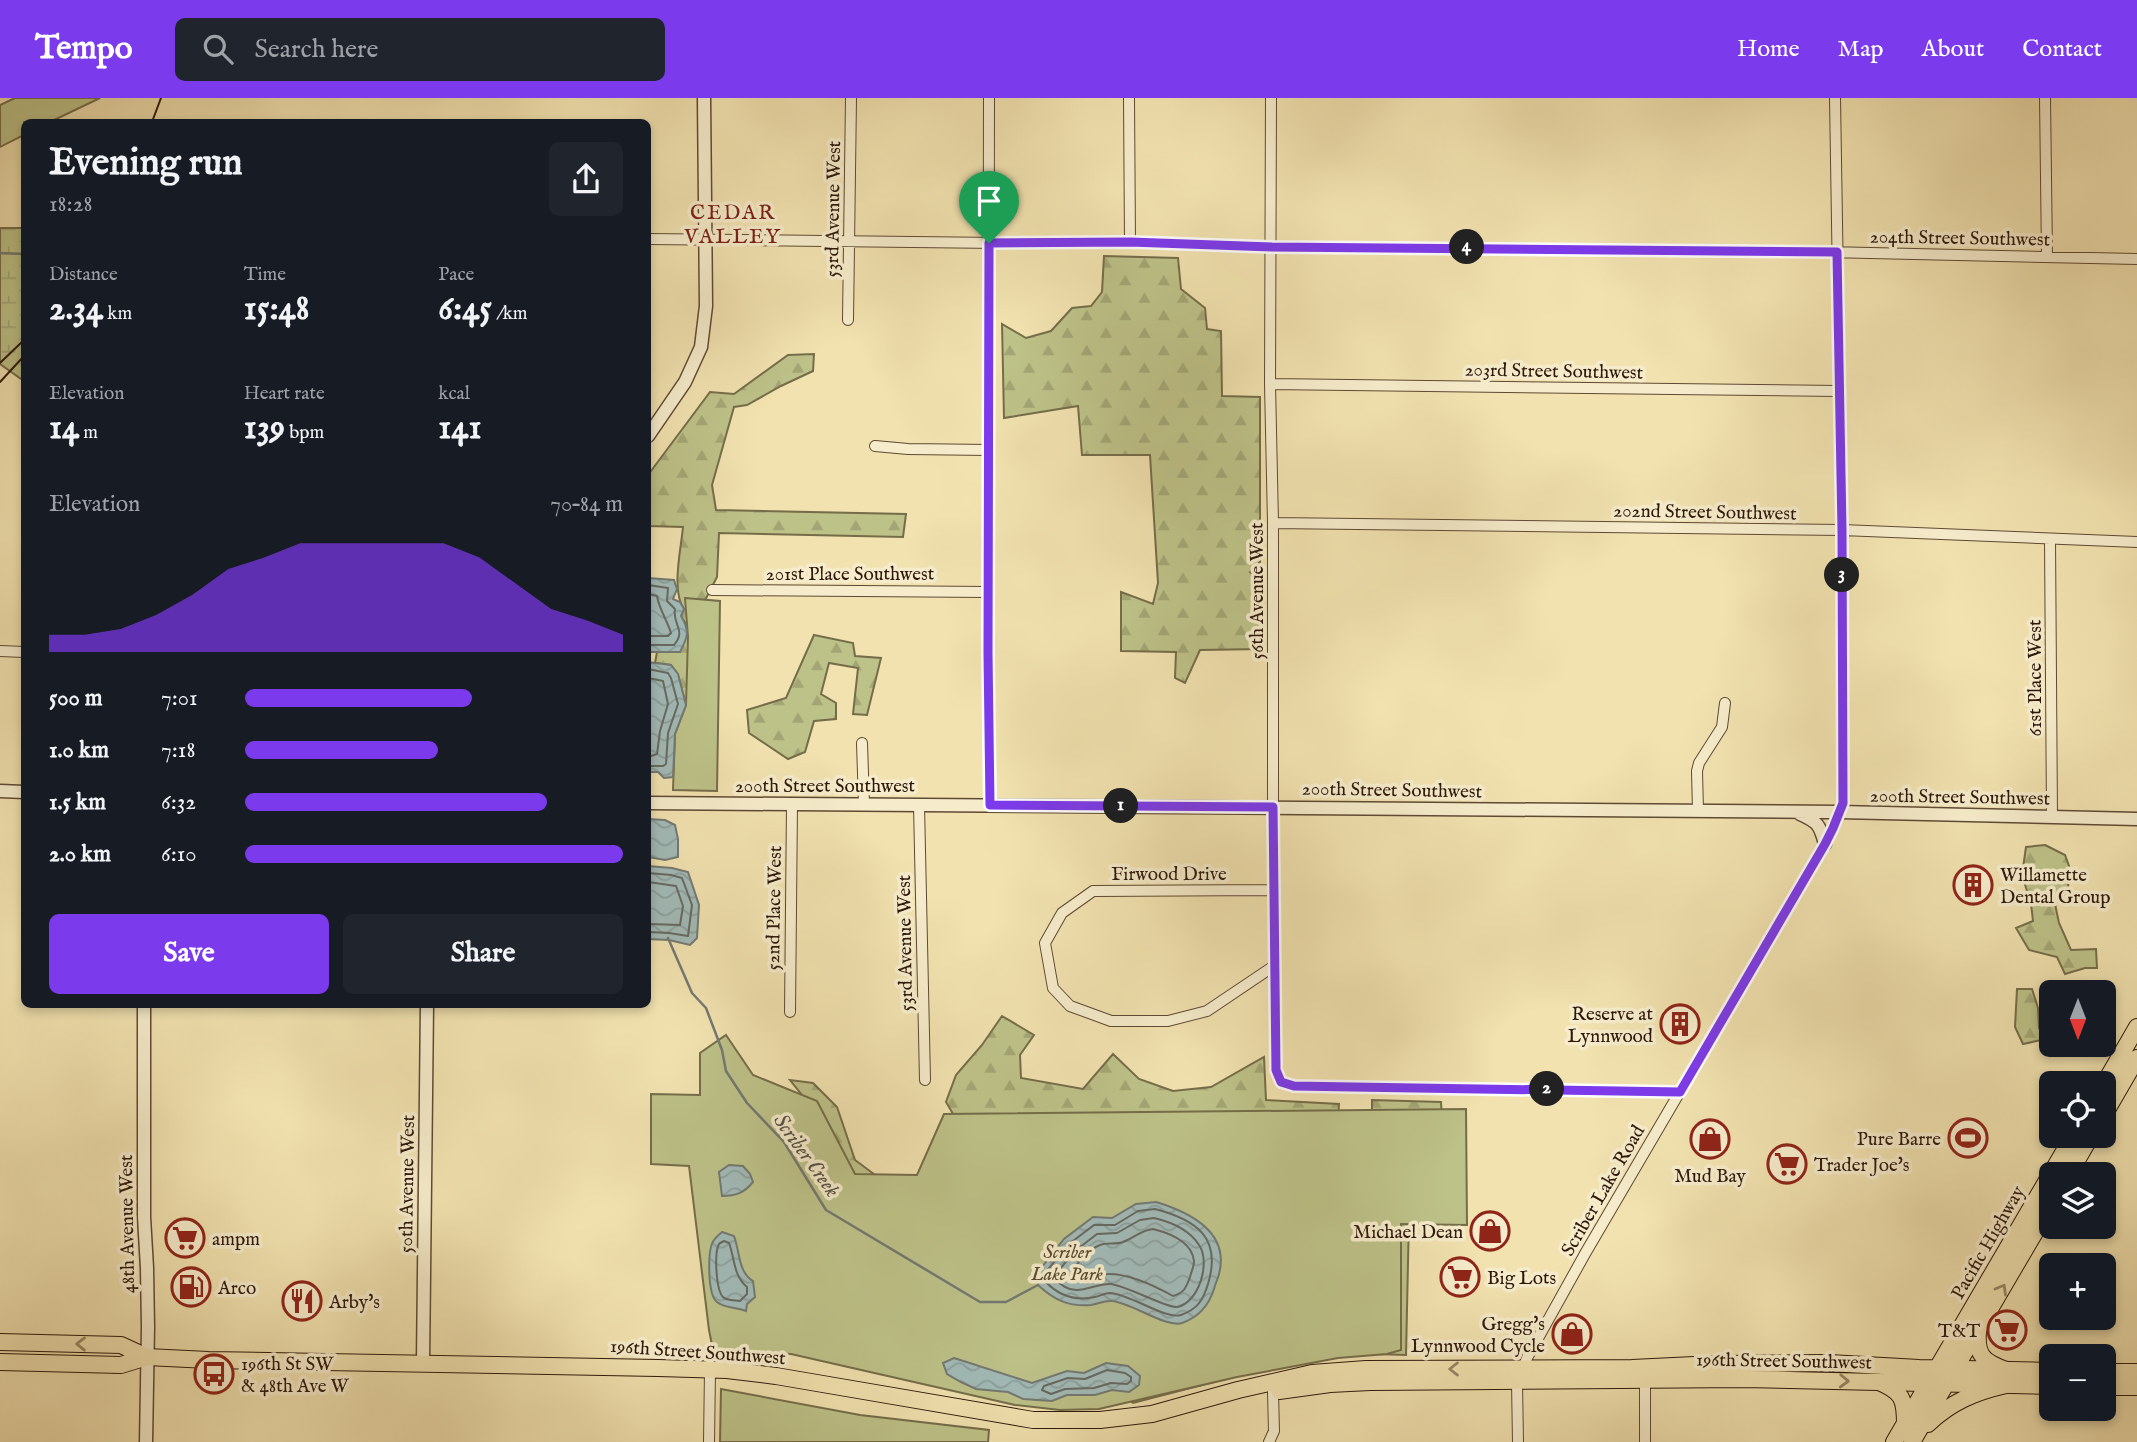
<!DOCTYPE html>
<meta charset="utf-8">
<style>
:root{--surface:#171b24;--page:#20242c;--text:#f1f3f6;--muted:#9ea1a6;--accent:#7c3aed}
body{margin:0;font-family:"IM FELL English",serif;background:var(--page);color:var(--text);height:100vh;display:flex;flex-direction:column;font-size:26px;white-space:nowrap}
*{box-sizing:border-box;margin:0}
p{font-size:23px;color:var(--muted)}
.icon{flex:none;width:38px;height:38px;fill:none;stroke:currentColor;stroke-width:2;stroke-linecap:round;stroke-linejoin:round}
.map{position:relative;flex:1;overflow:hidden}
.details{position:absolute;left:21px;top:21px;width:630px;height:889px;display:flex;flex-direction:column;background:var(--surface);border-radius:10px;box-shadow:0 4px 10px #0003}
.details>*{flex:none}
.needle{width:46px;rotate:180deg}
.tools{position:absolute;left:2039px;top:882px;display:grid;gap:14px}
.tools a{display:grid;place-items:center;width:77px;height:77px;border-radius:10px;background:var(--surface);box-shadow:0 4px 10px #0003;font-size:35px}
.pin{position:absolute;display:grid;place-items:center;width:60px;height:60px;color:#fff;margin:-72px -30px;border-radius:50% 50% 50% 0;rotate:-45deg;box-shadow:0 0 7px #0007}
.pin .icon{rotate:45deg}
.km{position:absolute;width:35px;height:35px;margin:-18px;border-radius:50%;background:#222;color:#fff;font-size:19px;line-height:35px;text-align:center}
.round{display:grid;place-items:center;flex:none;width:74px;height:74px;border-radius:10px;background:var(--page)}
.head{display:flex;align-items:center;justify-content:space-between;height:119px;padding:0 28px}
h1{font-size:38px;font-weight:700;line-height:52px}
.stats{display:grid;grid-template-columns:repeat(3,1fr);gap:10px;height:119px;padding:7px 28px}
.stats div{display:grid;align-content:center}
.stats b{font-size:35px;font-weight:700}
.stats small{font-size:19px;font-weight:400}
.stats p{font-size:19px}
.chart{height:196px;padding:14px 28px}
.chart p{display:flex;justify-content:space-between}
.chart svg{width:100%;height:126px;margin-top:7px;fill:var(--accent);opacity:.7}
.button{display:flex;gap:14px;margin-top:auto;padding:14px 28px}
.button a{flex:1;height:80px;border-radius:10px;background:var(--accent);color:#fff;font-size:28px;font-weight:700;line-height:80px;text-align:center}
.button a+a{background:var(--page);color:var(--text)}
ul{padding:0 28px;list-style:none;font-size:23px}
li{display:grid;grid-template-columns:112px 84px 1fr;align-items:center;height:52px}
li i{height:18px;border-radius:9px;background:var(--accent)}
header{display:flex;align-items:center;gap:42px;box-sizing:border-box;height:98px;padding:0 35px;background:var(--accent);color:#fff}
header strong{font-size:33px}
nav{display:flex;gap:38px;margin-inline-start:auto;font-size:24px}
.search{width:490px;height:63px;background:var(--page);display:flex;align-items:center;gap:18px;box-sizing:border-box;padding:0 24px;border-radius:10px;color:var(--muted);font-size:26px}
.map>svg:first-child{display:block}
.forest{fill:url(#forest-firs);stroke:#756d4a;stroke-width:2}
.wetland{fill:url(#wetland-marsh);stroke:#756d4a;stroke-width:2}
.park{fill:#bdc288;stroke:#756d4a;stroke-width:2}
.water{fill:url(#water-waves);stroke:#737972;stroke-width:2}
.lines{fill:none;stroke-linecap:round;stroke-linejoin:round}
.shore{stroke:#676961;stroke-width:2}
.stream{stroke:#737972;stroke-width:2.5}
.minor-casing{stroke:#5e4a34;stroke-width:12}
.tertiary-casing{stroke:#5e4a34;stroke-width:15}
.primary-casing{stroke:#2d180b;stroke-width:18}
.trunk-casing{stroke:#2d180b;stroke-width:18}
.minor{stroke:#f6eccb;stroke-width:10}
.tertiary{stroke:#f6eccb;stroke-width:12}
.primary{stroke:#f1e2af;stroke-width:16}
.trunk{stroke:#f1e2af;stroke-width:16}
.tram{stroke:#2d180b;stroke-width:2}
.oneway{stroke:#998765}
.route-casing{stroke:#fff;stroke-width:14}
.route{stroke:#7c3aed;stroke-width:9}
.labels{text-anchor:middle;stroke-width:7;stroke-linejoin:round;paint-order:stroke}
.street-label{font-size:19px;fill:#2d180b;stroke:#f6eccb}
.poi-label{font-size:19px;fill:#2d180b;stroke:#f6eccb;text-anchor:start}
.park-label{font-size:19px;font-style:italic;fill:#584b30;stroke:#f6eccb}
.neighbourhood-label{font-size:21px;letter-spacing:2px;fill:#7a1f14;stroke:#f6eccb}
.water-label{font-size:21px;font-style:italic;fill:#565147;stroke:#f6eccb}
</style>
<header>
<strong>Tempo</strong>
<div class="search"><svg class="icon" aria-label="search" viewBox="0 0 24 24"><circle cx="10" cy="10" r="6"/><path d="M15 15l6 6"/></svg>Search here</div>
<nav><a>Home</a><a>Map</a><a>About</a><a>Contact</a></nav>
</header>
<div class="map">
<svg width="2137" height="1344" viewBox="0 0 2137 1344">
<defs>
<pattern id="forest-firs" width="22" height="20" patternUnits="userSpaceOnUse" patternTransform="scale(1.75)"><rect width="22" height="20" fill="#bdc288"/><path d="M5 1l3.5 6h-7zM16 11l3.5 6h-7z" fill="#a3a674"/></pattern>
<pattern id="wetland-marsh" width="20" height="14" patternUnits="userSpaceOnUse" patternTransform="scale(1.75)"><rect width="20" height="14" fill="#bdc288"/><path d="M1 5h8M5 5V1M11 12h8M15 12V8" fill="none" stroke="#a3a674"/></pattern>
<pattern id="water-waves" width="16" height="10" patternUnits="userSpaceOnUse" patternTransform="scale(1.75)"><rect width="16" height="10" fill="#a1bab7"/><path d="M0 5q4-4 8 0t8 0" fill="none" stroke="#8b9f9c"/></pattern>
</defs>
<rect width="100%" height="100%" fill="#f1e2af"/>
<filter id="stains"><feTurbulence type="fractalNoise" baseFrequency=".00286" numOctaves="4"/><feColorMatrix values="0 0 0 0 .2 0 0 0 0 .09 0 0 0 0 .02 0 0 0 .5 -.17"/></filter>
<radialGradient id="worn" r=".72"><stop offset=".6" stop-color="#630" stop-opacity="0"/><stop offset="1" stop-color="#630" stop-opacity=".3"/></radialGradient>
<path class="forest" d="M1104 158 1178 160 1181 191 1205 210 1207 231 1221 233 1222 298 1260 299V464L1250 474 1260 484 1261 551 1200 552 1185 585 1175 580 1176 554 1121 553V494L1153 506 1158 485 1150 357H1082L1078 308 1004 320 1002 226 1026 240 1051 233 1072 210 1091 208 1102 194Z
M814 256 813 273 781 288 747 307 734 309 712 387 716 412 906 416 903 439 719 435 717 479 702 508 686 607 678 577 671 567 655 565 657 554H680L686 526 681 518 684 511C671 493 681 451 683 429L648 428V377L710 294 734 296 788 257Z
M814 537 853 545 855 558 881 560 867 617 853 616 858 570 829 565 821 596 836 605V621L814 623 805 654 788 661 749 635 747 612 786 600Z
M2045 747 2065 757 2069 768 2068 792 2055 806 2059 825 2071 852 2096 851 2097 870H2085L2065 876 2057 859 2029 852 2016 830 2033 823 2031 806 2022 777 2026 749Z
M2017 891H2032L2038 910 2039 930 2051 928V940L2023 946 2015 929Z
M1002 918 1034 937 1020 957 1021 980 1083 991 1113 956 1139 981 1173 993 1211 989 1264 959 1266 1002 1339 1006 1337 1038 1372 1033V1002L1441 1004 1443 1039 1409 1119 1406 1257 1341 1255 1280 1267 1133 1305 857 1088 810 1007 790 982 813 985 837 1009 855 1062 894 1091 975 1053 946 1004 956 977 982 947Z"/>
<path class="wetland" d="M0 130H24V283L0 266Z"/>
<path class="park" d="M15 0H100L50 24H24V37L0 49V7Z
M685 500 720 503 717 693 673 692 675 636 686 607 688 539Z
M726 937 753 977 817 1003 855 1076 917 1077 944 1016 1466 1011 1467 1127 1401 1126V1252L1387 1256 1338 1260 1237 1279 1099 1311 1060 1312 1015 1307 791 1256 713 1252 709 1232 689 1068 651 1066V996L700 997V955Z
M721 1291 860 1317 989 1332 988 1344H720Z"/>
<path class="water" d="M648 480 674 482 677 491 673 501 680 504 684 511 681 518C690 533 688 539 680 554H648Z
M648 564 671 567 678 576 686 607 675 636 673 679 664 680 658 674H648Z
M648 721 665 722 675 727 678 741V759L665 762 648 759Z
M648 768 672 770 688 774 699 807 697 840 690 847 669 842 648 841Z
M729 1067 743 1068 750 1076 753 1084C744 1095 736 1098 722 1098L719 1074Z
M1156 1104C1189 1114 1230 1134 1219 1176 1218 1181 1215 1186 1214 1191 1209 1207 1199 1219 1182 1225 1166 1230 1132 1205 1112 1203 1105 1202 1098 1206 1091 1207 1069 1209 1054 1202 1038 1187V1174L1064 1141 1093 1119 1112 1120 1136 1106Z
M722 1134 734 1138C740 1154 738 1174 753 1183L755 1199 747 1206 746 1213C736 1209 721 1210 715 1202 708 1192 707 1151 714 1142 716 1139 719 1137 722 1134Z
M954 1260 1032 1285 1067 1273 1084 1275 1106 1265 1128 1268 1140 1278 1139 1287 1129 1294 1112 1292 1095 1297H1067L1052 1303 1023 1301 1008 1294 976 1291 961 1284 947 1276 943 1265Z"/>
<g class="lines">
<path class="shore" d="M648 487 668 490 667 503 675 511C672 527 687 532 674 547H648
M648 496 657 498C659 511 667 522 671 535L668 538H648
M648 571 668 575 671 580 678 606 668 635 666 666 663 668H648
M648 580 663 583 668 606 660 633 657 656 648 659
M648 775 671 777 682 780 692 807 688 838 669 835 648 834
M648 784 676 788 683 808 680 827 648 826
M1155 1111C1197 1122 1222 1140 1208 1186 1203 1202 1198 1211 1181 1217 1166 1222 1130 1196 1110 1195 1105 1195 1100 1198 1095 1199 1076 1203 1059 1198 1046 1184L1045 1175 1069 1146 1094 1127H1115L1138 1113Z
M1154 1120C1171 1124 1189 1131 1199 1147 1211 1164 1199 1205 1177 1209 1169 1211 1127 1188 1111 1186 1091 1185 1076 1203 1055 1181V1177L1075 1153 1097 1136 1117 1135 1140 1122Z
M1153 1131C1169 1135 1192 1144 1194 1163 1194 1169 1191 1174 1190 1179 1186 1190 1184 1195 1173 1198 1155 1188 1130 1176 1109 1176 1095 1176 1084 1185 1071 1178 1074 1167 1089 1151 1100 1147 1107 1144 1115 1147 1123 1144 1134 1140 1141 1132 1153 1131Z
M724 1143 729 1145C735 1161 733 1177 747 1189V1196L740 1203C735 1202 727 1203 723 1199 716 1192 714 1155 719 1146 720 1145 722 1144 724 1143Z
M1107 1272 1125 1275 1131 1279V1283L1127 1286 1111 1285 1094 1290 1065 1291 1051 1296 1042 1292 1044 1288 1068 1280 1085 1281Z"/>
<path class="stream" d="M0 155 24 156
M668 840 692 895 706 910 722 952 726 973 747 1005 784 1044 826 1112 980 1204H1006L1038 1187"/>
<g class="minor-casing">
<path id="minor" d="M989 0 988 494 990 707
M1129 0 1130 144
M1271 0 1270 286 1273 425V737L1276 972 1281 984 1294 988 1680 994
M2045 0 2047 158
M648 141 999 145 1130 144 1272 149 1827 154 2137 161
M848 222 851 0
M1270 286 1838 293
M875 348 908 351 989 352
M1273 425 1842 432 2137 444
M2050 441 2052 719
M712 492 988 494
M0 553 24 554
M862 645 864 706
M919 707 925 982
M1698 713 1697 673 1699 665 1722 629 1725 605
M1273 792 1093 793 1062 815 1045 845 1053 890 1070 908 1111 923H1168L1207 913 1274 868
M790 914 792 706
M1645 1283V1344
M709 1344 710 1272
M1269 1344 1274 1333 1273 1294
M1518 1344 1517 1284 1527 1260 1586 1154 1825 746 1834 729 1843 705 1842 432 1835 0"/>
</g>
<g class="tertiary-casing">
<path id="tertiary" d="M648 338 685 284 701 249 706 208 704 0
M0 693 24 694
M648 705 1840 714 2137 721
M1800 716C1818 724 1820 727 1825 746
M144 906V1119L147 1170 148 1229 146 1344
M423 1265 427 906"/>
</g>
<g class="primary-casing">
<path id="primary" d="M0 1244 121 1247 147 1259 208 1262 658 1270 727 1272 776 1278 1033 1322H1100L1152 1316 1238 1292 1312 1275 1366 1271 1632 1270 1715 1266 1829 1265 1919 1270 2051 1273
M0 1264 121 1267 147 1259
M2104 1274H2137
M2104 1289H2137
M1279 1293 1330 1286 1370 1284 1744 1281 2051 1288"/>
</g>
<g class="trunk-casing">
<path id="trunk" d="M2104 986 2137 929
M2104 1017 2137 960
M2069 1076 2091 1038
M1978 1234C1976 1258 1984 1264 2006 1272
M1879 1284C1902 1294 1905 1300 1905 1326
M1928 1326C1951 1304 1975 1294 2006 1287
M1894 1344 2073 1038
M1912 1344 2051 1107"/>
</g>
<use href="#minor" class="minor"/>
<use href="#tertiary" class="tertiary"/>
<use href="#primary" class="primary"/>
<use href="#trunk" class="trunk"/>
<path class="tram" d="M152 24 161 0
M0 265 24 242
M0 284 24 258"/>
</g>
<defs><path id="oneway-chevron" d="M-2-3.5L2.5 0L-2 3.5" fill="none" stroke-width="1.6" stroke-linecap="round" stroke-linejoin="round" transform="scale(1.75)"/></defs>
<g class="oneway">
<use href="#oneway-chevron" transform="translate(2002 1191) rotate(-60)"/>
<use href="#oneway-chevron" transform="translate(81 1246) rotate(-179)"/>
<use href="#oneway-chevron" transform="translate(1454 1271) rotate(180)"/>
<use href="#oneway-chevron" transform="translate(1844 1283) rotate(2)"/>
</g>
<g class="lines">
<g class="route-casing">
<path id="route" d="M1130 144 1272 149 1837 154 1842 432 1843 705 1833 730 1825 746 1680 994 1353 989 1294 988 1281 984 1276 972 1273 709 990 707 988 555 989 145Z"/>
</g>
<use href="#route" class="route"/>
</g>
<defs>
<g id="building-ring" transform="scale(2.0125)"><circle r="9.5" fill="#f6eccb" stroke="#8f2418" stroke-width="1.5"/><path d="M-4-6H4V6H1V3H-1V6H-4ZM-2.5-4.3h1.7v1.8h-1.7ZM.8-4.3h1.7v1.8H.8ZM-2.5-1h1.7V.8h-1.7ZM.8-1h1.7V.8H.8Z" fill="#8f2418"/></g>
<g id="stadium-ring" transform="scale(2.0125)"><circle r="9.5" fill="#f6eccb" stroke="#8f2418" stroke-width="1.5"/><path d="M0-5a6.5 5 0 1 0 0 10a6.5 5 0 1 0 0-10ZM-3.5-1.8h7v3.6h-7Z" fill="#8f2418"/></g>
<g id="shop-ring" transform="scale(2.0125)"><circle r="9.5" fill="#f6eccb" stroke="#8f2418" stroke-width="1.5"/><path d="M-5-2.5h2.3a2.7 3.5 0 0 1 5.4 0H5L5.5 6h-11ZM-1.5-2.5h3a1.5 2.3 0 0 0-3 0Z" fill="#8f2418"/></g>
<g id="supermarket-ring" transform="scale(2.0125)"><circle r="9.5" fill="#f6eccb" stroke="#8f2418" stroke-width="1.5"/><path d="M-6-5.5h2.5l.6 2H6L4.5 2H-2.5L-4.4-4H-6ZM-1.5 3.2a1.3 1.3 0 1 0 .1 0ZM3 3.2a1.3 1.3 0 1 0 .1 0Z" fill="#8f2418"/></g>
<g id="fuel-ring" transform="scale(2.0125)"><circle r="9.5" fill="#f6eccb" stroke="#8f2418" stroke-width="1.5"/><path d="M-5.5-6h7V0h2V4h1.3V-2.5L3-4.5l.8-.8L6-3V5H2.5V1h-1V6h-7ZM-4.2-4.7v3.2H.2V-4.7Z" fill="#8f2418"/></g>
<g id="restaurant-ring" transform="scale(2.0125)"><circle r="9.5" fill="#f6eccb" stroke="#8f2418" stroke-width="1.5"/><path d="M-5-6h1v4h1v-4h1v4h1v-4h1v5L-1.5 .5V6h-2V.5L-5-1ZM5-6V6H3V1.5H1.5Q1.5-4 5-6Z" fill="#8f2418"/></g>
<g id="bus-ring" transform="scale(2.0125)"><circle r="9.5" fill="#f6eccb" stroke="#8f2418" stroke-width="1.5"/><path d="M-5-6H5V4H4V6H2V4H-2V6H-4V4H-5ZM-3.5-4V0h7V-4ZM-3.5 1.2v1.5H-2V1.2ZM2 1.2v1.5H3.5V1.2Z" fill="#8f2418"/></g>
</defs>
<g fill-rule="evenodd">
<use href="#building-ring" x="1973" y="787"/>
<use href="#building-ring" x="1680" y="926"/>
<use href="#stadium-ring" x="1968" y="1040"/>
<use href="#shop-ring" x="1710" y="1041"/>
<use href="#supermarket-ring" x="1787" y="1066"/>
<use href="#shop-ring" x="1490" y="1133"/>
<use href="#supermarket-ring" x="185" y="1140"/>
<use href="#supermarket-ring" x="1460" y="1179"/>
<use href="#fuel-ring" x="191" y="1189"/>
<use href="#restaurant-ring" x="302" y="1203"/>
<use href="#supermarket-ring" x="2007" y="1232"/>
<use href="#shop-ring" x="1572" y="1236"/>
<use href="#bus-ring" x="214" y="1276"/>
</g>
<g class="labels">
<g class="street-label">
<text transform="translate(832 111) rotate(-89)" y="7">53rd Avenue West</text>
<text transform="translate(1960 139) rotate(1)" y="7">204th Street Southwest</text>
<text transform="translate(1554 272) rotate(1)" y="7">203rd Street Southwest</text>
<text transform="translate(1705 413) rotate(1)" y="7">202nd Street Southwest</text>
<text x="850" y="482">201st Place Southwest</text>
<text transform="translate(1256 493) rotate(-90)" y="7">56th Avenue West</text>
<text transform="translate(2034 580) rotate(-90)" y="7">61st Place West</text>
<text x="825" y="694">200th Street Southwest</text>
<text transform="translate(1392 691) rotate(1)" y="7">200th Street Southwest</text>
<text transform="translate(1960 698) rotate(1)" y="7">200th Street Southwest</text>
<text x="1169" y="782">Firwood Drive</text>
<text transform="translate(773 810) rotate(-89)" y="7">52nd Place West</text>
<text transform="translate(904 845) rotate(-91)" y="7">53rd Avenue West</text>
<text transform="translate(406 1086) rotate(-89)" y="7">50th Avenue West</text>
<text transform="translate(1602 1092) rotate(-60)" y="7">Scriber Lake Road</text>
<text transform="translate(126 1126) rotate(-91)" y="7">48th Avenue West</text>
<text transform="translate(1987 1144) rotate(-60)" y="7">Pacific Highway</text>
<text transform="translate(698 1253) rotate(4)" y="7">196th Street Southwest</text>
<text transform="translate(1784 1262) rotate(1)" y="7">196th Street Southwest</text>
</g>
<g class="poi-label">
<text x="2000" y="783">Willamette<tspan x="2000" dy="22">Dental Group</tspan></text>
<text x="1653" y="922" text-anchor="end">Reserve at<tspan x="1653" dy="22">Lynnwood</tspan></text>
<text x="1941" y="1047" text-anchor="end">Pure Barre</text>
<text x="1814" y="1073">Trader Joe's</text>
<text x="1710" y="1084" text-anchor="middle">Mud Bay</text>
<text x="1463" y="1140" text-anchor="end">Michael Dean</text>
<text x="212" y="1147">ampm</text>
<text x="1487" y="1186">Big Lots</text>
<text x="218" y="1196">Arco</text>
<text x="329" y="1210">Arby's</text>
<text x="1545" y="1232" text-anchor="end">Gregg's<tspan x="1545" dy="22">Lynnwood Cycle</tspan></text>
<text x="1980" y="1239" text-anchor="end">T&amp;T</text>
<text x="241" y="1272">196th St SW<tspan x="241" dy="22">&amp; 48th Ave W</tspan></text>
</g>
<g class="park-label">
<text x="1067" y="1160">Scriber<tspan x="1067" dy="22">Lake Park</tspan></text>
</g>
<g class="neighbourhood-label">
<text x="733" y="121">CEDAR<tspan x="733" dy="24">VALLEY</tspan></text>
</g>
<g class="water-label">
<text transform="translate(807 1057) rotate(54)" y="7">Scriber Creek</text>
</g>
</g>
<rect width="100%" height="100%" filter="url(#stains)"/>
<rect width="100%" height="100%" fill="url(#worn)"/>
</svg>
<div class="tools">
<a><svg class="needle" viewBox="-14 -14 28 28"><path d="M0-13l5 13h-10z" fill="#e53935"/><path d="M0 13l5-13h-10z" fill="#9ea1a6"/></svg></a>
<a><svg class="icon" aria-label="locate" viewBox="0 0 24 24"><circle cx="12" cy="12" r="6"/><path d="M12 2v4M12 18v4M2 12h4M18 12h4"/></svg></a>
<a><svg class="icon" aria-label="layers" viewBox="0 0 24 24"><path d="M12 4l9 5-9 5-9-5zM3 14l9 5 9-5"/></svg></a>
<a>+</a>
<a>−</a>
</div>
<div class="pin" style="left:989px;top:145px;background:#1e9e55"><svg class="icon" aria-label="arrive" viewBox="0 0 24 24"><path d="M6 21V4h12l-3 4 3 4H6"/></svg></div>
<b class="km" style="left:1121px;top:708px">1</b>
<b class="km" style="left:1547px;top:991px">2</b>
<b class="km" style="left:1842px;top:477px">3</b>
<b class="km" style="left:1467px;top:149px">4</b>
<section class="details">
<div class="head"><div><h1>Evening run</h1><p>18:28</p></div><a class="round"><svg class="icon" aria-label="share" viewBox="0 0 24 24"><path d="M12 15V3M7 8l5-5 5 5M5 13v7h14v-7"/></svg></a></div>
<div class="stats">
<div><p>Distance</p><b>2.34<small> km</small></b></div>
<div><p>Time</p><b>15:48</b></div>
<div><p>Pace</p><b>6:45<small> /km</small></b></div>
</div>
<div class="stats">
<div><p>Elevation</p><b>14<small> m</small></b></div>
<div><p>Heart rate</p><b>139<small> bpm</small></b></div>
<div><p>kcal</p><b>141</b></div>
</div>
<div class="chart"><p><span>Elevation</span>70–84 m</p>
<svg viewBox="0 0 160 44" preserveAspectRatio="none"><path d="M0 44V38L10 38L20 36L30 31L40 24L50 15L60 11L70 6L80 6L90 6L100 6L110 6L120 11L130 20L140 29L150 33L160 38V44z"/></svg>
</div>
<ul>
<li><b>500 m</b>7:01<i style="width:60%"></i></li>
<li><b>1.0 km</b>7:18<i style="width:51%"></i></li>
<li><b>1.5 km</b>6:32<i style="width:80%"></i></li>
<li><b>2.0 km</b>6:10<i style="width:100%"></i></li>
</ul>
<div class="button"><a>Save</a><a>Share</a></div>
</section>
</div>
